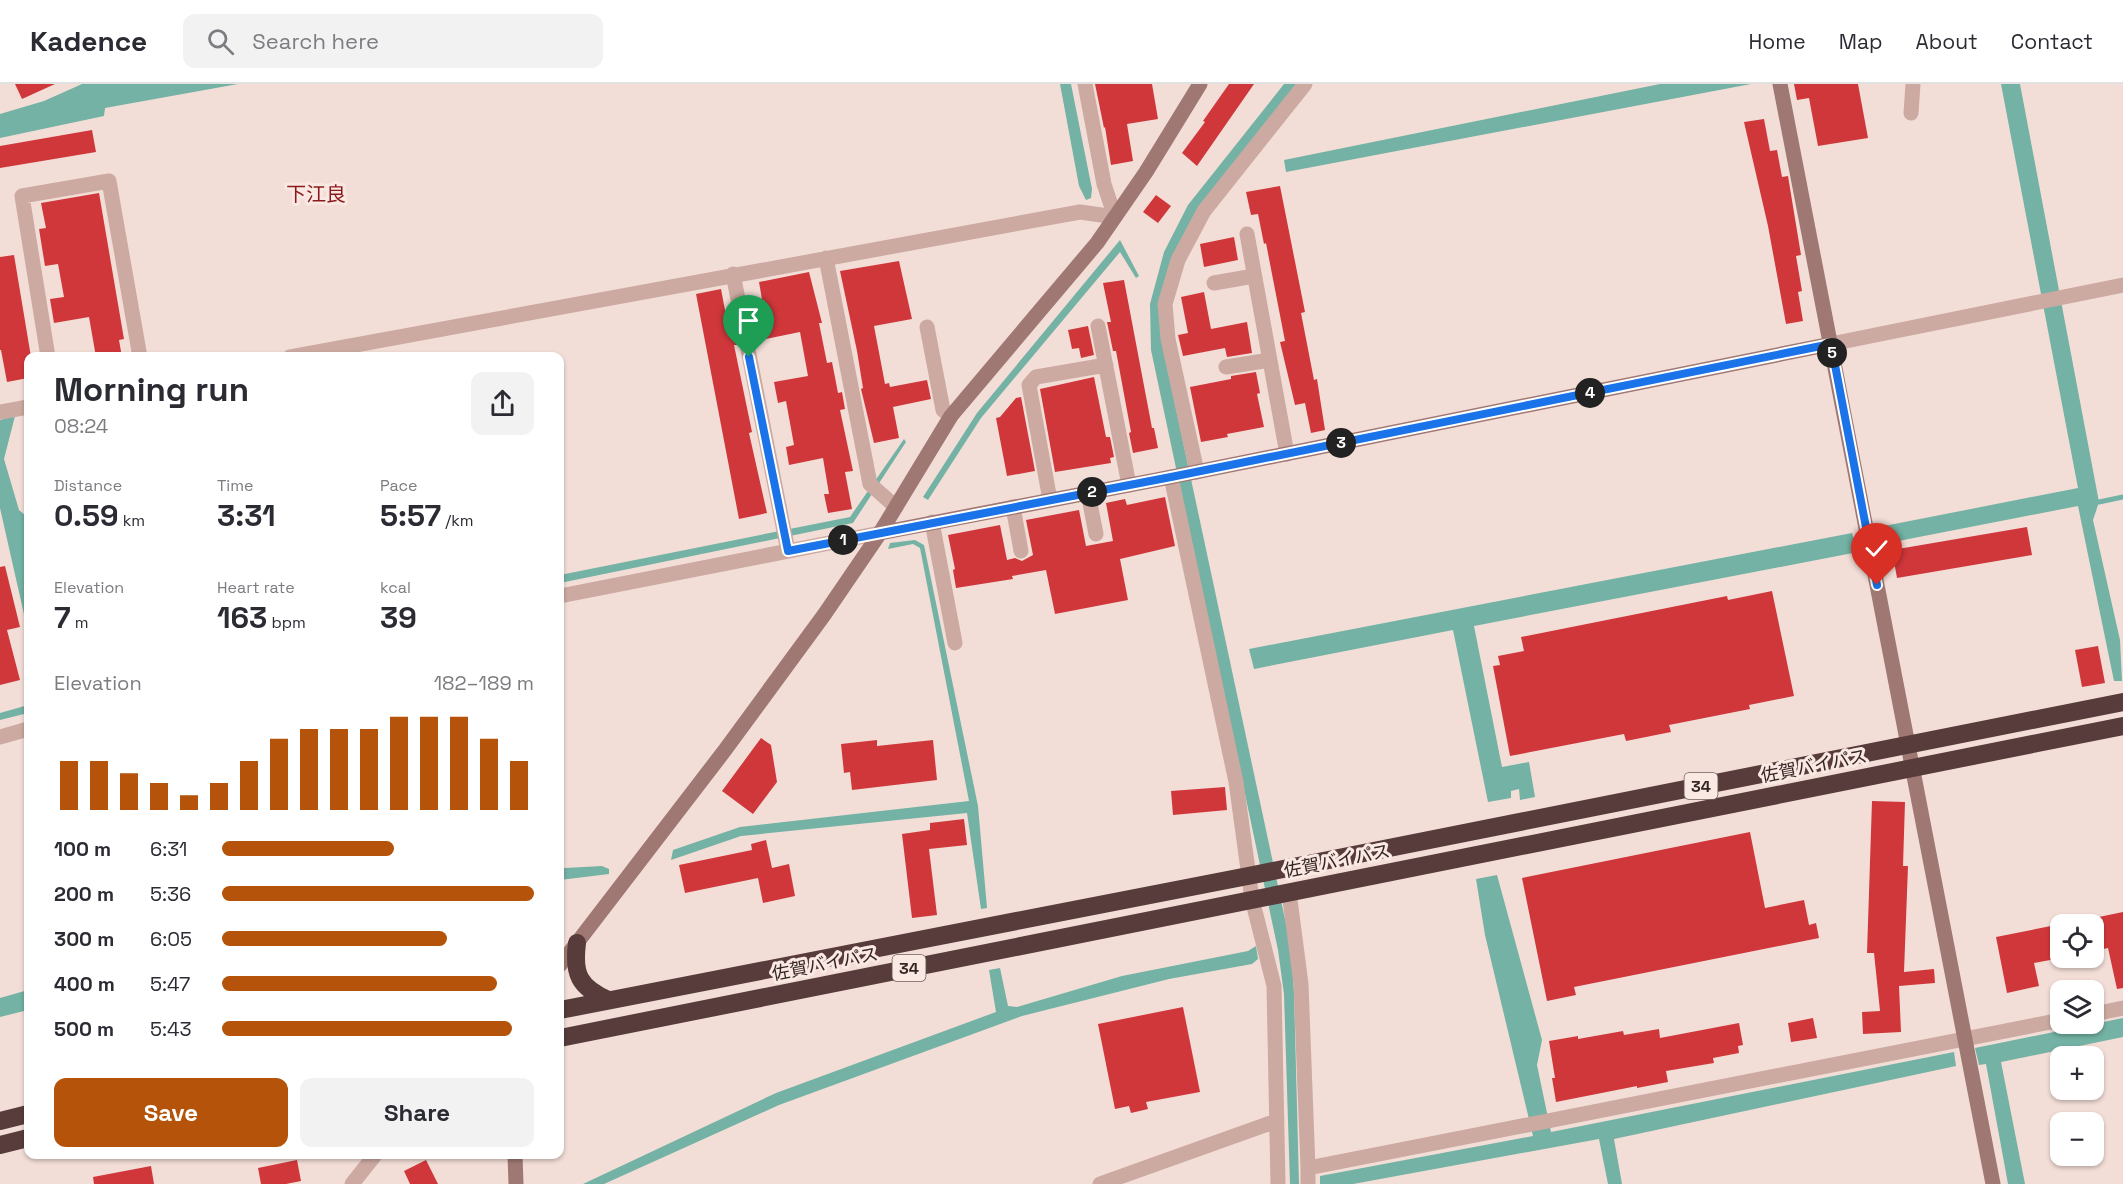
<!DOCTYPE html>
<meta charset="utf-8">
<style>
:root{--surface:#fff;--page:#f2f2f3;--text:#2b2b33;--muted:#7c7c81;--line:#e1e1e2;--accent:#b45309}
body{margin:0;font-family:"Space Grotesk","Noto Sans JP",sans-serif;background:var(--page);color:var(--text);height:100vh;display:flex;flex-direction:column;font-size:22px;white-space:nowrap}
*{box-sizing:border-box;margin:0}
p{font-size:20px;color:var(--muted)}
.icon{flex:none;width:33px;height:33px;fill:none;stroke:currentColor;stroke-width:2;stroke-linecap:round;stroke-linejoin:round}
.map{position:relative;flex:1;overflow:hidden}
.sheet{position:absolute;left:24px;top:268px;width:540px;height:807px;display:flex;flex-direction:column;background:var(--surface);border-radius:12px;box-shadow:0 2px 4px #0004}
.sheet>*{flex:none}
.controls{position:absolute;left:2050px;top:830px;display:grid;gap:12px}
.controls a{display:grid;place-items:center;width:54px;height:54px;border-radius:12px;background:var(--surface);box-shadow:0 2px 4px #0004;font-size:30px}
.pin{position:absolute;display:grid;place-items:center;width:51px;height:51px;color:#fff;margin:-62px -26px;border-radius:50% 50% 50% 0;rotate:-45deg;box-shadow:0 0 6px #0007}
.pin .icon{rotate:45deg}
.km{position:absolute;width:30px;height:30px;margin:-15px;border-radius:50%;background:#222;color:#fff;font-size:16px;line-height:30px;text-align:center}
.round{display:grid;place-items:center;flex:none;width:63px;height:63px;border-radius:12px;background:var(--page)}
.summary{display:flex;align-items:center;justify-content:space-between;height:102px;padding:0 30px}
h1{font-size:33px;font-weight:800;line-height:45px}
.figures{display:grid;grid-template-columns:repeat(3,1fr);gap:9px;height:102px;padding:6px 30px}
.figures div{display:grid;align-content:center}
.figures b{font-size:30px;font-weight:800}
.figures small{font-size:16px;font-weight:400}
.figures p{font-size:16px}
.chart{height:168px;padding:12px 30px}
.chart p{display:flex;justify-content:space-between}
.chart svg{width:100%;height:108px;margin-top:6px;stroke:var(--accent);stroke-width:6}
.button{display:flex;gap:12px;margin-top:auto;padding:12px 30px}
.button a{flex:1;height:69px;border-radius:12px;background:var(--accent);color:#fff;font-size:24px;font-weight:800;line-height:69px;text-align:center}
.button a+a{background:var(--page);color:var(--text)}
ul{padding:0 30px;list-style:none;font-size:20px}
li{display:grid;grid-template-columns:96px 72px 1fr;align-items:center;height:45px}
li i{height:15px;border-radius:8px;background:var(--accent)}
header{display:flex;align-items:center;gap:36px;box-sizing:border-box;height:84px;padding:0 30px;background:var(--surface);border-bottom:2px solid var(--line)}
header strong{font-size:28px}
nav{display:flex;gap:33px;margin-inline-start:auto;font-size:21px}
.search{width:420px;height:54px;background:var(--page);display:flex;align-items:center;gap:15px;box-sizing:border-box;padding:0 21px;border-radius:12px;color:var(--muted);font-size:22px}
.map>svg:first-child{display:block}
.water{fill:#73b2a4}
.lines{fill:none;stroke-linecap:round;stroke-linejoin:round}
.stream{stroke:#73b2a4;stroke-width:5}
.building{fill:#d0373b}
.street{stroke:#ccaaa2;stroke-width:15}
.secondary{stroke:#9f7873;stroke-width:15}
.highway{stroke:#573c3b;stroke-width:18}
.route-casing{stroke:#fff;stroke-width:12}
.route{stroke:#1a73e8;stroke-width:8}
.labels{text-anchor:middle;stroke-width:6;stroke-linejoin:round;paint-order:stroke}
.shield{fill:#fae9e3;stroke:#70605e;stroke-width:1.5}
.shield-label{font-size:16px;font-weight:bold;fill:#352625}
.street-label{font-size:18px;fill:#352625;stroke:#fae9e3}
.neighbourhood-label{font-size:20px;fill:#8b181b;stroke:#fae9e3}
</style>
<header>
<strong>Kadence</strong>
<div class="search"><svg class="icon" aria-label="search" viewBox="0 0 24 24"><circle cx="10" cy="10" r="6"/><path d="M15 15l6 6"/></svg>Search here</div>
<nav><a>Home</a><a>Map</a><a>About</a><a>Contact</a></nav>
</header>
<div class="map">
<svg width="2123" height="1100" viewBox="0 0 2123 1100">
<rect width="100%" height="100%" fill="#f3ded7"/>
<path class="water" d="M82 0H238L105 24 104 32 0 54V30L44 17Z
M1060 0H1071L1092 105 1091 114 1086 116 1079 102Z
M1284 0H1297L1173 175 1163 264 1291 863 1294 908 1299 1100H1290L1284 910 1278 866 1151 266 1150 220 1164 168 1188 121Z
M1660 0H1751L1286 88 1284 76Z
M2001 0H2020L2099 418 2093 436 2120 556 2122 597H2114L2078 422 1883 460 1879 443 2078 404Z
M1120 156 1139 192 1136 194 1120 168 981 334 928 416 923 413 977 329Z
M15 332 4 375 19 426 26 432 28 446V548L0 424V336Z
M904 355 906 358 853 439 560 499V491L850 433Z
M1852 449 1858 468 1474 542 1502 683 1529 678 1535 713 1520 716 1519 705 1511 707V714L1488 718 1453 546 1254 585 1249 565Z
M915 456 924 461 978 722 987 824 981 825 967 729 741 752 671 776 673 766 740 743 969 717 920 464 913 460 888 465 890 459Z
M28 621V629L0 636V629Z
M602 782 609 785V790L560 796V783L565 784Z
M1497 791 1542 956 1537 981 1551 1048 1954 968 1956 982 1614 1055 1622 1100H1608L1599 1055 1353 1100H1320V1092L1533 1052 1485 851 1476 795Z
M1256 862 1258 875 1252 880 1169 895 1022 932 779 1021 604 1100H583L776 1009 996 928 989 886 1000 884 1008 922 1017 923 1122 892 1248 867Z
M28 906V926L0 933V914Z
M2123 934V953L2001 978 2025 1100H2008L1986 980 1979 981 1975 964Z"/>
<g class="lines">
<path class="stream" d="M2099 418 2123 413"/>
</g>
<path class="building" d="M15 0H55L22 15Z
M1095 0H1152L1158 35 1127 40 1133 77 1111 81 1105 43 1104 44Z
M1229 0H1254L1197 82 1182 69 1205 38 1203 37Z
M1794 0H1858L1868 54 1818 62 1809 14 1797 16Z
M1764 35 1770 67 1777 66 1782 93 1788 92 1801 171 1796 172 1802 207 1798 208 1803 237 1786 240 1768 142 1744 38Z
M92 46 96 68 0 84V62Z
M1280 102 1305 228 1301 229 1314 296 1317 295 1325 346 1311 349 1305 319 1295 321 1280 258 1285 257 1266 159 1264 160 1258 130 1251 131 1246 108Z
M99 109 124 255 119 256 122 273H96L89 233 54 239 50 215 64 213 58 180 45 182 39 145 46 144 41 119Z
M1156 111 1171 122 1158 139 1143 128Z
M1234 153 1238 176 1204 183 1200 160Z
M14 171 31 273H28V294L7 298 1 266H0V173Z
M899 177 912 235 874 242 885 300 889 299 890 303 927 296 931 315 893 323 899 354 874 359 861 305 863 304 857 267 840 187Z
M809 188 822 239H819L827 279 832 278 838 309 842 308 845 325 840 326 853 387 845 388 852 425 828 429 824 410H829L823 374 789 381 786 363 794 361 786 317 778 319 774 298 808 292 800 248 756 257 752 238 753 235 765 233 759 198Z
M1124 196 1152 344H1154L1158 364 1133 369 1129 349 1131 348 1116 267H1113L1107 238H1111L1103 199Z
M721 205 728 242H733L737 261H734L752 348 749 349 767 429 739 435 696 210Z
M1204 208 1211 245 1247 238 1252 269 1227 273 1225 264 1183 272 1178 251 1188 249 1181 213Z
M1088 242 1094 271 1081 274 1079 264 1072 265 1068 246Z
M1256 288 1260 309 1257 310 1264 343 1227 350 1228 353 1201 358 1190 303 1231 295V292Z
M1094 293 1106 353H1110L1114 373 1110 374 1111 379 1055 388 1040 305Z
M1021 313 1035 387 1007 392 996 334 1000 333 1016 314Z
M1165 413 1175 462 1120 475 1128 516 1055 530 1046 486 1012 492 1013 495 956 504 953 486 955 485 948 451 1000 441 1007 476 1015 474 1022 477 1033 471 1026 436 1079 426 1086 462 1113 457 1106 419 1125 415 1127 421Z
M2027 443 2032 471 1897 494 1892 466Z
M5 482 20 543 7 546 20 596 0 601V483Z
M1772 507 1794 612 1749 621 1750 625 1669 641 1671 648 1626 657 1624 650 1510 672 1493 582 1500 581 1498 572 1524 567 1521 553 1727 512 1728 516Z
M2098 562 2105 599 2082 603 2075 566Z
M761 654 771 661 777 698 753 730 722 707Z
M877 656V662L933 656 937 696 852 706 850 688 844 689 841 660Z
M1225 703 1227 726 1173 731 1171 707Z
M1872 717 1905 718 1903 782H1908L1904 888 1934 885 1935 899 1899 902 1901 948 1863 950 1862 928 1880 927 1874 869H1867Z
M964 735 967 761 929 765 937 831 912 834 902 750 930 746V739Z
M1750 748 1765 824 1804 816 1809 841 1816 839 1819 854 1574 903 1576 911 1547 917 1522 794Z
M766 756 772 784 789 780 795 812 763 819 758 794 685 809 679 781 752 766 751 760Z
M2123 828V904L2117 905 2108 864 2094 867V834Z
M2061 840V874L2034 879 2039 902 2007 909 1996 853Z
M1183 923 1200 1008 1146 1018 1148 1025 1131 1029 1129 1022 1115 1025 1098 940Z
M1813 934 1817 954 1791 958 1788 939Z
M1739 939 1743 961 1738 962 1739 969 1713 974 1714 979 1666 987 1668 998 1637 1004V1002L1556 1018 1552 994H1555L1549 957 1578 952V955L1623 947 1624 951 1659 945 1660 954Z
M297 1076 301 1097 286 1100H261L258 1084Z
M426 1076 438 1100H410L404 1087Z
M151 1082 154 1100H94L93 1093Z"/>
<g class="lines">
<path class="street" d="M1911 29 1913 0
M1247 150 1287 370
M826 174 870 400 896 423
M733 190 788 467
M1214 199 1254 192
M1098 242 1129 401
M927 243 943 326 951 332
M1831 260 2123 201
M48 273 22 112 109 97 140 273
M290 273 1080 128 1115 133 1104 100 1085 0
M1226 283 1270 276
M0 328 28 323
M1197 388 1168 255 1165 220 1178 176 1204 127 1305 0
M1171 393 1236 698 1252 815 1274 902 1278 1100
M1088 409 1096 450
M1050 416 1029 301 1036 293 1106 281
M1013 423 1021 467
M932 438 955 559
M560 512 880 449
M0 653 28 645
M1289 808 1301 900 1308 1084
M2094 930 2123 924
M352 1100 375 1071
M1100 1100 1276 1037
M1308 1100V1084L2061 936"/>
<path class="secondary" d="M1780 0 1993 1100
M880 449 1171 393 1831 260
M560 881 725 666 824 531 880 449 951 332 1097 159 1146 88 1200 0
M515 1071 516 1100"/>
<path class="highway" d="M577 859C573 890 579 903 608 916
M560 926 1253 791 2123 618
M560 954 2123 642
M0 1037 28 1030
M0 1061 28 1054"/>
</g>
<g class="lines">
<g class="route-casing">
<path id="route" d="M749 273 788 467 1171 393 1831 260 1877 501"/>
</g>
<use href="#route" class="route"/>
</g>
<g class="labels">
<g class="shield">
<rect x="1684.5" y="689" width="33" height="26" rx="4.5"/>
<rect x="892.5" y="871" width="33" height="26" rx="4.5"/>
</g>
<g class="shield-label">
<text x="1701" y="708">34</text>
<text x="909" y="890">34</text>
</g>
<g class="street-label">
<text transform="translate(1814 682) rotate(-11)" y="6">佐賀バイパス</text>
<text transform="translate(1337 777) rotate(-11)" y="6">佐賀バイパス</text>
<text transform="translate(825 880) rotate(-11)" y="6">佐賀バイパス</text>
</g>
<g class="neighbourhood-label">
<text x="316" y="117">下江良</text>
</g>
</g>
</svg>
<div class="controls">
<a><svg class="icon" aria-label="locate" viewBox="0 0 24 24"><circle cx="12" cy="12" r="6"/><path d="M12 2v4M12 18v4M2 12h4M18 12h4"/></svg></a>
<a><svg class="icon" aria-label="layers" viewBox="0 0 24 24"><path d="M12 4l9 5-9 5-9-5zM3 14l9 5 9-5"/></svg></a>
<a>+</a>
<a>−</a>
</div>
<div class="pin" style="left:749px;top:273px;background:#1e9e55"><svg class="icon" aria-label="arrive" viewBox="0 0 24 24"><path d="M6 21V4h12l-3 4 3 4H6"/></svg></div>
<div class="pin" style="left:1877px;top:501px;background:#d93025"><svg class="icon" aria-label="check" viewBox="0 0 24 24"><path d="M5 12l5 5 9-10"/></svg></div>
<b class="km" style="left:843px;top:456px">1</b>
<b class="km" style="left:1092px;top:408px">2</b>
<b class="km" style="left:1341px;top:359px">3</b>
<b class="km" style="left:1590px;top:309px">4</b>
<b class="km" style="left:1832px;top:269px">5</b>
<section class="sheet">
<div class="summary"><div><h1>Morning run</h1><p>08:24</p></div><a class="round"><svg class="icon" aria-label="share" viewBox="0 0 24 24"><path d="M12 15V3M7 8l5-5 5 5M5 13v7h14v-7"/></svg></a></div>
<div class="figures">
<div><p>Distance</p><b>0.59<small> km</small></b></div>
<div><p>Time</p><b>3:31</b></div>
<div><p>Pace</p><b>5:57<small> /km</small></b></div>
</div>
<div class="figures">
<div><p>Elevation</p><b>7<small> m</small></b></div>
<div><p>Heart rate</p><b>163<small> bpm</small></b></div>
<div><p>kcal</p><b>39</b></div>
</div>
<div class="chart"><p><span>Elevation</span>182–189 m</p>
<svg viewBox="0 0 160 44" preserveAspectRatio="none"><path d="M5 44V24M15 44V24M25 44V29M35 44V33M45 44V38M55 44V33M65 44V24M75 44V15M85 44V11M95 44V11M105 44V11M115 44V6M125 44V6M135 44V6M145 44V15M155 44V24"/></svg>
</div>
<ul>
<li><b>100 m</b>6:31<i style="width:55%"></i></li>
<li><b>200 m</b>5:36<i style="width:100%"></i></li>
<li><b>300 m</b>6:05<i style="width:72%"></i></li>
<li><b>400 m</b>5:47<i style="width:88%"></i></li>
<li><b>500 m</b>5:43<i style="width:93%"></i></li>
</ul>
<div class="button"><a>Save</a><a>Share</a></div>
</section>
</div>
